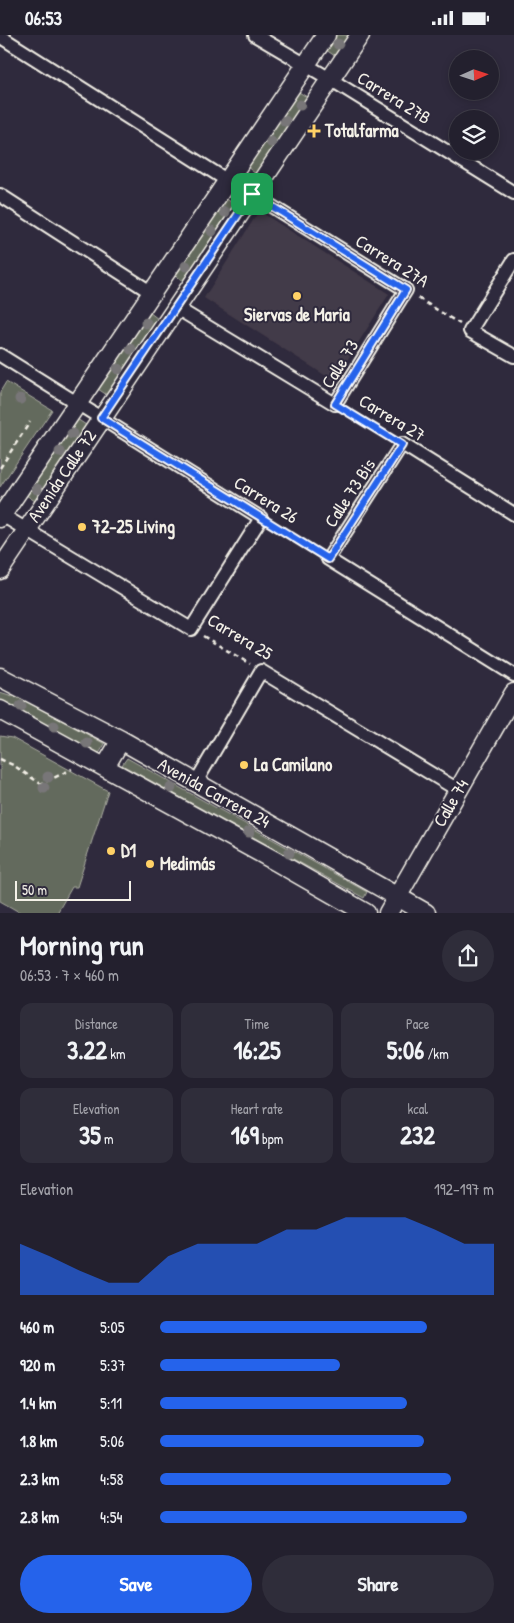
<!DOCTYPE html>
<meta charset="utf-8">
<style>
:root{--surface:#23202e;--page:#2f2d3a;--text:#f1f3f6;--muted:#a3a3aa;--line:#403e4a;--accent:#2563eb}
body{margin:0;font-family:"Patrick Hand",sans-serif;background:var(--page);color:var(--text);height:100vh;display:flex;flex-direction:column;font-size:19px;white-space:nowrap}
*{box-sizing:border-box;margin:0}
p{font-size:16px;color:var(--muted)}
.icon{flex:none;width:28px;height:28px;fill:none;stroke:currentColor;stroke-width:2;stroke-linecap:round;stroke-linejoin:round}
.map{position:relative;height:878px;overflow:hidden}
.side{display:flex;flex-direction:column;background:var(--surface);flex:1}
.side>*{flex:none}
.needle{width:32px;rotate:87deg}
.fabs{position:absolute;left:449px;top:15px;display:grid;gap:10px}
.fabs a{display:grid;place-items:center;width:50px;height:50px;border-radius:50%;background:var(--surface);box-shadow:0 2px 8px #0003,0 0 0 1px var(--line);font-size:25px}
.scale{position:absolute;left:15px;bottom:12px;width:116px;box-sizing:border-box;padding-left:5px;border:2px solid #f4f1e8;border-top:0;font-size:14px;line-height:18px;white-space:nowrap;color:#f4f1e8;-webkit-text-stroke:4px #2f2a3d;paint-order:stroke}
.pin{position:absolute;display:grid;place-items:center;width:42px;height:42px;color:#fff;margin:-21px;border-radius:10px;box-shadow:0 2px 8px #0006}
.round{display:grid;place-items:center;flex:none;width:52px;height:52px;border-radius:26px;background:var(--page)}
.headline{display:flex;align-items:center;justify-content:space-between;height:85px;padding:0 20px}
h1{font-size:28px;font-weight:700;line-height:38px}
.figures{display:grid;grid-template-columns:repeat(3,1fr);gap:8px;height:85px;padding:5px 20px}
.figures div{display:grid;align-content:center;border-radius:12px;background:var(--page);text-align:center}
.figures b{font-size:25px;font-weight:700}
.figures small{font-size:14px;font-weight:400}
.figures p{font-size:14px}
.chart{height:140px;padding:10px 20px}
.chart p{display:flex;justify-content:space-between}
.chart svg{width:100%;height:90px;margin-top:5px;fill:var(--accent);opacity:.7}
.button{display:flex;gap:10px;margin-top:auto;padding:10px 20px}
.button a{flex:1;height:58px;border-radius:30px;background:var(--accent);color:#fff;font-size:20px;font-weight:700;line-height:58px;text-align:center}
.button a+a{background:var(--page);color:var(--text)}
ul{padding:0 20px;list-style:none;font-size:16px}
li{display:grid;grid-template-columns:80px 60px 1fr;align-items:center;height:38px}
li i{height:12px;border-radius:6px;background:var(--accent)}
.status{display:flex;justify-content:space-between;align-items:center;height:35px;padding:0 25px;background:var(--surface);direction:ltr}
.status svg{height:14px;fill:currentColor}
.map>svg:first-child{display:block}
.built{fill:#433b48}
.green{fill:#646a5d;stroke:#acaea2}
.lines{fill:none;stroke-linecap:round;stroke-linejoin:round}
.street-casing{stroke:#f4f1e8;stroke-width:16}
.secondary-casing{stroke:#f4f1e8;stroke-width:21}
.path{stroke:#f4f1e8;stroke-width:2.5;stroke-dasharray:5 4;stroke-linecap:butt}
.street{stroke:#2f2a3d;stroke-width:12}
.secondary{stroke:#2f2a3d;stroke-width:18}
.tree{fill:#787678}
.route-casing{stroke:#fff;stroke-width:10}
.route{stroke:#2563eb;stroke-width:6}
.poi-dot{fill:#ffd166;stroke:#2f2a3d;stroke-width:2}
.labels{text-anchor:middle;stroke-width:4;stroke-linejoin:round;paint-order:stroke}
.street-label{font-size:18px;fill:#f4f1e8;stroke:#2f2a3d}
.poi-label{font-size:18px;font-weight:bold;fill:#f4f1e8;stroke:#2f2a3d;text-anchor:start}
</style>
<div class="status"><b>06:53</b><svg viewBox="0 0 49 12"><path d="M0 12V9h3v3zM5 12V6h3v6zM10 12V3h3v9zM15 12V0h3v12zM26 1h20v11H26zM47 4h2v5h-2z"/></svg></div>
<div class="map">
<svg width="514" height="878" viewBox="0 0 514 878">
<rect width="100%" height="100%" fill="#2f2a3d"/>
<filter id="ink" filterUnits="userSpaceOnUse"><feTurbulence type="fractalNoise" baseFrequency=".02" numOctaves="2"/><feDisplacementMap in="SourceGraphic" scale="10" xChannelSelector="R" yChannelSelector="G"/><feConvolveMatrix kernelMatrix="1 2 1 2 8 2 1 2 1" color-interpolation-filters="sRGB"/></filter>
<g filter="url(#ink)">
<path class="built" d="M259 176 389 259 334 346 204 263Z"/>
<path class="green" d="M336 0H350L335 21 326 15Z
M297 56 307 62 256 139 247 132Z
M225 163 234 169 183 246 174 239Z
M149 277 158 284 107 360 98 354Z
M6 347 52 375 0 452V357Z
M77 384 86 390 35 466 26 460Z
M0 657 22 664 105 709 98 720 0 667Z
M0 701 12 703 108 756 77 852H72L57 878H21L0 866Z
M127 723 367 857 364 863 122 730Z"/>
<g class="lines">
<g class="street-casing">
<path id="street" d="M255 0 330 44 514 158
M1 2 228 146
M0 160 152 258
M514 225 470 296 514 321
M175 272 335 369 406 255 252 159
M0 320 261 483 191 594 2 480
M514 479 402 409 328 524 514 640
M196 747 261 636 458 755"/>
</g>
<g class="secondary-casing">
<path id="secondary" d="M0 483 326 0
M0 535 360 0
M0 642 121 705 426 878
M0 675 277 827 366 878
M105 732 121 705
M388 878 514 658"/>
</g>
<path class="path" d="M418 263 460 289
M347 376 390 402
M0 433 30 387
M272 490 317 517
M203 601 250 629
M0 724 13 730 41 749 72 734"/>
<use href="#street" class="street"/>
<use href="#secondary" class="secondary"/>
</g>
<g class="tree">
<circle cx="338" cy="9" r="5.5"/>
<circle cx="300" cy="70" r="5.5"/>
<circle cx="285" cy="86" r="5.5"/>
<circle cx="271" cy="107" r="5.5"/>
<circle cx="225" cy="177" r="5.5"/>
<circle cx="212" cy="196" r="5.5"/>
<circle cx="186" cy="231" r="5.5"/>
<circle cx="146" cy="288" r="5.5"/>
<circle cx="131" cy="314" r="5.5"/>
<circle cx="118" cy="334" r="5.5"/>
<circle cx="20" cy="364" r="5.5"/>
<circle cx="72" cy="399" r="5.5"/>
<circle cx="60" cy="417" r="5.5"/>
<circle cx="37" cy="454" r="5.5"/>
<circle cx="21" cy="671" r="5.5"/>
<circle cx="54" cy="691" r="5.5"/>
<circle cx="87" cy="708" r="5.5"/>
<circle cx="48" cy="742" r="5.5"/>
<circle cx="44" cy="753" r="5.5"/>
<circle cx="171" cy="753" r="5.5"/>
<circle cx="249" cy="797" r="5.5"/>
<circle cx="289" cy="818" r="5.5"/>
</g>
</g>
<g class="lines" filter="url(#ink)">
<g class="route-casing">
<path id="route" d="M252 159 406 255 335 369 402 410 328 524 101 383Z"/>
</g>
<use href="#route" class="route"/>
</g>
<g class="poi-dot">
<path d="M311.5 88.5h5v5h5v5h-5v5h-5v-5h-5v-5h5z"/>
<circle cx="297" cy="261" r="5"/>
<circle cx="82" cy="492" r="5"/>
<circle cx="244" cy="730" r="5"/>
<circle cx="111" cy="816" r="5"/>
<circle cx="150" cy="829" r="5"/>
</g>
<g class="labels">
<g class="street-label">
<text transform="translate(394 63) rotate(32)" y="6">Carrera 27B</text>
<text transform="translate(392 226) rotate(32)" y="6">Carrera 27A</text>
<text transform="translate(340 329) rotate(-58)" y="6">Calle 73</text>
<text transform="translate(392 383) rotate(31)" y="6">Carrera 27</text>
<text transform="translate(62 441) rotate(-56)" y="6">Avenida Calle 72</text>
<text transform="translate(350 458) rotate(-57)" y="6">Calle 73 Bis</text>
<text transform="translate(266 465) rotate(32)" y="6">Carrera 26</text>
<text transform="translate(240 602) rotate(31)" y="6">Carrera 25</text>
<text transform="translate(214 758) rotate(29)" y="6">Avenida Carrera 24</text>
<text transform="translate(451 768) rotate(-60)" y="6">Calle 74</text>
</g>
<g class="poi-label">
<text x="325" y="102">Totalfarma</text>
<text x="297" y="286" text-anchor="middle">Siervas de Maria</text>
<text x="92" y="498">72-25 Living</text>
<text x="254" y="736">La Camilano</text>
<text x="121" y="822">D1</text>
<text x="160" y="835">Medimás</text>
</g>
</g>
</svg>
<div class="fabs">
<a><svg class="needle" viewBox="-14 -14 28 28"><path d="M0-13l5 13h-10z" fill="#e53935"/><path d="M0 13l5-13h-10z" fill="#a3a3aa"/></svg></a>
<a><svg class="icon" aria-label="layers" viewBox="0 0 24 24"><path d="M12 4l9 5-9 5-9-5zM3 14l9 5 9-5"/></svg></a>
</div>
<div class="scale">50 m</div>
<div class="pin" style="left:252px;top:159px;background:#1e9e55"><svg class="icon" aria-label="arrive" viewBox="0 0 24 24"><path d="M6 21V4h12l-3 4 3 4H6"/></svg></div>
</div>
<section class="side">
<div class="headline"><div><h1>Morning run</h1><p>06:53 · 7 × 460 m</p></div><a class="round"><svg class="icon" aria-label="share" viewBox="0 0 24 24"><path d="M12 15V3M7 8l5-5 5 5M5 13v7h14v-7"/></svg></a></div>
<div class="figures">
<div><p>Distance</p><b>3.22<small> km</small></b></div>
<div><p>Time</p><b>16:25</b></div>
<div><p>Pace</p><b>5:06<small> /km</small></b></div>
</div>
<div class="figures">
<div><p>Elevation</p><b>35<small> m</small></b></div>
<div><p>Heart rate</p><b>169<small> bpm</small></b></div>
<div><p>kcal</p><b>232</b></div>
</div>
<div class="chart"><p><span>Elevation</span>192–197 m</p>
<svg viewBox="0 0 160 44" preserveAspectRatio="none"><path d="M0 44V19L10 25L20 32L30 38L40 38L50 25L60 19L70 19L80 19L90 12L100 12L110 6L120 6L130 6L140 12L150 19L160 19V44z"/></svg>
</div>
<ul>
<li><b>460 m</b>5:05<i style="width:80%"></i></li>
<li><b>920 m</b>5:37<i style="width:54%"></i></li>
<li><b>1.4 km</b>5:11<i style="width:74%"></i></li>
<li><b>1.8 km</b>5:06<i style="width:79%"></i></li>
<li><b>2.3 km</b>4:58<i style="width:87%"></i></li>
<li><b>2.8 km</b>4:54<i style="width:92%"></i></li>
</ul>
<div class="button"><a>Save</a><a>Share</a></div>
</section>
